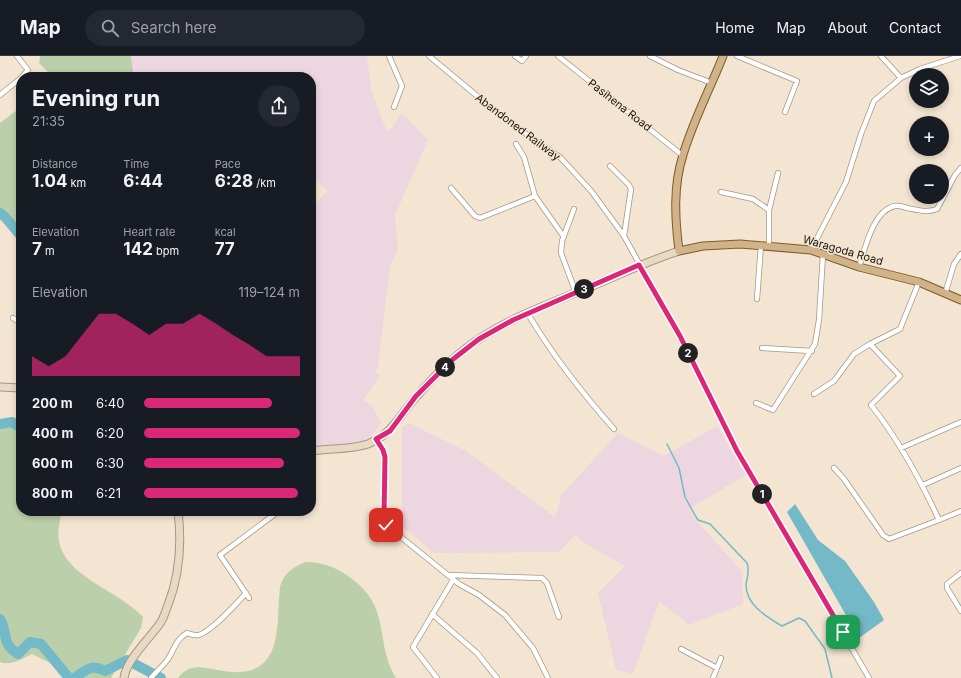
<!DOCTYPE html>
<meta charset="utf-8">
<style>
:root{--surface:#171b24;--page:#242831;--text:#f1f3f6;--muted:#9ea1a6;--line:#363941;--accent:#db2777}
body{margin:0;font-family:Inter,sans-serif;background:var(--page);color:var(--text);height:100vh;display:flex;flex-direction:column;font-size:15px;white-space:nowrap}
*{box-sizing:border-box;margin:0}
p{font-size:13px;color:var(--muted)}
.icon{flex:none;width:22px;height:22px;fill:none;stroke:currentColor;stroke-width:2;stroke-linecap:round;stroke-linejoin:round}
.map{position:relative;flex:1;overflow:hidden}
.details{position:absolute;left:16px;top:16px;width:300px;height:444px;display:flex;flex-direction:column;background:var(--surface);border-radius:16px;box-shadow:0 2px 6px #0003}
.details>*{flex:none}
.controls{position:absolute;left:909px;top:12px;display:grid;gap:8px}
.controls a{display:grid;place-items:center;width:40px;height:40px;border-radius:50%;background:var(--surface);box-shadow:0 2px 6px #0003;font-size:20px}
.pin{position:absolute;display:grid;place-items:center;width:34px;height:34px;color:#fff;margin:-17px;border-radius:8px;box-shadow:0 2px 6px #0006}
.km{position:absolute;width:20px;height:20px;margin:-10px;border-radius:50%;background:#222;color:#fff;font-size:11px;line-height:20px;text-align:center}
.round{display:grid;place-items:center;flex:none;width:42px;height:42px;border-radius:21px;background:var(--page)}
.headline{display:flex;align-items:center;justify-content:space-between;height:68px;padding:0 16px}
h1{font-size:22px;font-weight:700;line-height:30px}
.figures{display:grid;grid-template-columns:repeat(3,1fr);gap:6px;height:68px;padding:4px 16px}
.figures div{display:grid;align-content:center}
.figures b{font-size:17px;font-weight:700}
.figures small{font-size:11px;font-weight:400}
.figures p{font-size:11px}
.chart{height:112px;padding:8px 16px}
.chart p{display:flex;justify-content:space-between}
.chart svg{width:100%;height:72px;margin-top:4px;fill:var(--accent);opacity:.7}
ul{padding:0 16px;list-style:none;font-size:13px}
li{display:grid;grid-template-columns:64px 48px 1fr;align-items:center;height:30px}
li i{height:10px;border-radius:5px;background:var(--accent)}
header{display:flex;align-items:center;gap:24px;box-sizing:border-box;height:56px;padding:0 20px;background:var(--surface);border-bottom:1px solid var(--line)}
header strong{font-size:19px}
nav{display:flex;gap:22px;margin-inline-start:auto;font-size:14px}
.search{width:280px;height:36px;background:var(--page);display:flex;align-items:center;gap:10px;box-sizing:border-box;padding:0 14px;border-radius:22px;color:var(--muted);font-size:15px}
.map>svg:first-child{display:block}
.industrial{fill:#eed6e1}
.green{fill:#bbd0aa}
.water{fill:#73b9c8}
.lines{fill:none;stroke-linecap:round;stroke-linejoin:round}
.stream{stroke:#73b9c8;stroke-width:1.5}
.river{stroke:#73b9c8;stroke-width:10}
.street-casing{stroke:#a49784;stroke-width:6}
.secondary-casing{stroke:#a49784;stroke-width:9}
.primary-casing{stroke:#7d5b2c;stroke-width:9}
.street{stroke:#fff;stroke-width:4.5}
.secondary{stroke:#e8d9c4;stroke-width:7}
.primary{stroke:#d1b38a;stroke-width:7}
.route-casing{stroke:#fff;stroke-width:8}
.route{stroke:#db2777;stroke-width:5}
.labels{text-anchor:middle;stroke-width:3;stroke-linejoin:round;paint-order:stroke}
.street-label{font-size:11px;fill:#19140d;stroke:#f3e5d1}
</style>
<header>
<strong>Map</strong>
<div class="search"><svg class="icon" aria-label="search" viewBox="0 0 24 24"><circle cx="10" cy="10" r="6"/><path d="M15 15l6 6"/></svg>Search here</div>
<nav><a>Home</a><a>Map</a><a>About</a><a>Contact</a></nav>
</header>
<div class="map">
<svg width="961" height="622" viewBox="0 0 961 622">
<rect width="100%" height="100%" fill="#f3e5d1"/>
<path class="industrial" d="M131 0H367L371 33 383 66 388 76 393 71 400 58 404 59 428 84 395 159 398 194 390 210 378 311 375 316 380 320 363 344 372 350 381 366 376 374 370 381 353 391 311 395V153L327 135 314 122 311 125V21H128L133 16Z
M409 367 466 395 555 461 562 438 618 377 664 400 717 370 746 419 689 453 694 462 742 515 743 548 689 569 659 545 633 618 616 614 598 537 625 510 586 488 575 479 559 496 434 497 402 470V371Z"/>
<path class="green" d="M40 0H131L133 16 128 21H48L49 17 39 7Z
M21 51V186L0 160V67Z
M0 363 21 374V455H63C60 459 60 465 59 470 51 518 117 532 143 561L141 572 111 622H81L32 598C22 603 11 610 0 606Z
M306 506C322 506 335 511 348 520 393 551 373 582 396 622H178C183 615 189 612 198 611 212 612 227 617 241 616 280 613 277 572 279 543 280 538 279 532 281 528 285 516 295 510 306 506Z"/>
<path class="water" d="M795 448 818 484 845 505 874 546 884 564 859 582 787 456Z"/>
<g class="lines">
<path class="stream" d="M667 388 679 412 685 441 696 461 698 464 710 468 747 507C750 515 747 521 746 529 746 549 767 561 782 570L799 562 805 565 825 593 832 622"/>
<path class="river" d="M0 157 5 161 21 180
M0 368 12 366 21 372
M0 563C9 579 0 586 18 598L30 586 41 588 69 622
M74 622C86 615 91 607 105 615L127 604 161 622"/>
<g class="street-casing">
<path id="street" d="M17 0 28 14 22 21
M389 0 402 30 394 51
M429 0 506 64 561 102 592 136 624 180 679 280 737 395 869 622
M515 0 522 5 526 0
M558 0 682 99
M650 0 678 14 712 27
M737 0 797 25 785 56
M881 0 901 22
M0 39 21 22
M516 88 524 101 535 140
M610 110 629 129 631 133 624 180
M451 132 475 160 480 162 535 140 564 181
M721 136 753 143 769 154
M574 153 562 185 561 197 576 237
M769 189V154L778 117
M811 194 846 126 861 78 874 45 901 22 920 13 960 0
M859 211C865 193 873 154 895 150 899 149 904 151 907 152 917 154 928 157 937 153L955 119 961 112
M919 226 900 273 870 288 900 320 871 349C899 384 920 423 939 464L961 455
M945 238 954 208 961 198
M757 243 761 189
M528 258C553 300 582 337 614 373
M13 262 21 267
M762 292 812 295
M814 338 834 325 854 298 870 288
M756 347 773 354 815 288 819 264 823 198
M376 383 383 394 385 401 384 461 386 469 459 528 479 539 505 559 533 592 548 622
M901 392 961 366
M834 412 844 423 883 479 889 483 939 464
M923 429 961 412
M961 517 947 528V532L961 555
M448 519 542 522 547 527 559 561
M249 542 220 499 279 455
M432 558 477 597 497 622
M681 593 717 612
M151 622C156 616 163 610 168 603 174 594 176 583 187 577 190 578 195 580 199 579 214 573 235 549 246 537
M437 622 413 591 453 524
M713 622 721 602"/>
</g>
<g class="secondary-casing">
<path id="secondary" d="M0 331 21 332
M311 395C329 392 351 394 368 388 393 378 400 358 417 340 435 319 456 298 479 283 514 260 554 246 592 230 621 218 648 205 679 195
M124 622C126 604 151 581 161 566 164 561 166 554 168 549 180 518 182 488 178 455"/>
</g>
<g class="primary-casing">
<path id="primary" d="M723 0C710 33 693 65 683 99 673 130 675 163 679 195L703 190 740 188 811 194 859 211 919 226 961 244"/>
</g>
<use href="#street" class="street"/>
<use href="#secondary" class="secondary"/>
<use href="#primary" class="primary"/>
</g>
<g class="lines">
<g class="route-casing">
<path id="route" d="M386 469 384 461 385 401 383 394 376 383 390 375 416 340 452 304 479 283 513 264 639 209 680 280 737 395 843 576"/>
</g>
<use href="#route" class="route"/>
</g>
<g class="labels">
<g class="street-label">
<text transform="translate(620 49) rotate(38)" y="4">Pasihena Road</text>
<text transform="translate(518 71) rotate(37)" y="4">Abandoned Railway</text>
<text transform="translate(843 194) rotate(16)" y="4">Waragoda Road</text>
</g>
</g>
</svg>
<div class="controls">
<a><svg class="icon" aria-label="layers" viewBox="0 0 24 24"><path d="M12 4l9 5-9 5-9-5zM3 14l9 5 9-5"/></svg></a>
<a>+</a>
<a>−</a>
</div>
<div class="pin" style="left:843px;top:576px;background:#1e9e55"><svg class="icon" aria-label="arrive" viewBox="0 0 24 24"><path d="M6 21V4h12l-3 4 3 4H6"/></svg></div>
<div class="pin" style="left:386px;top:469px;background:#d93025"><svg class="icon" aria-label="check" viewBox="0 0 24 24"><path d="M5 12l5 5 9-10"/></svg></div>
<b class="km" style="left:762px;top:438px">1</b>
<b class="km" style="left:688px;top:297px">2</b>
<b class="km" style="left:584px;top:233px">3</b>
<b class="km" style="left:445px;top:311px">4</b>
<section class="details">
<div class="headline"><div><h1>Evening run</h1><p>21:35</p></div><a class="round"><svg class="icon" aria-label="share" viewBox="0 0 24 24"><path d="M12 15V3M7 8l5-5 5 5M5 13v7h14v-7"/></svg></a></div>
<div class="figures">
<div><p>Distance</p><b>1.04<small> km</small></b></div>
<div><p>Time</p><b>6:44</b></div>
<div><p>Pace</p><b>6:28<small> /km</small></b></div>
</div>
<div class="figures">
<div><p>Elevation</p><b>7<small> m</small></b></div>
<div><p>Heart rate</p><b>142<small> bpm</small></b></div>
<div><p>kcal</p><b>77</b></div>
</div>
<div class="chart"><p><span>Elevation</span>119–124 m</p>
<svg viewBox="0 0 160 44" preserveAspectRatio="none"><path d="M0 44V32L10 38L20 32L30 19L40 6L50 6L60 12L70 19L80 12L90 12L100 6L110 12L120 19L130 25L140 32L150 32L160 32V44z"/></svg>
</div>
<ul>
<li><b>200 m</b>6:40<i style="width:82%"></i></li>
<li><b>400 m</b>6:20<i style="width:100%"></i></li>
<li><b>600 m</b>6:30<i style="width:90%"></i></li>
<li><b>800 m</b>6:21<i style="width:99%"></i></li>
</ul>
</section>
</div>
